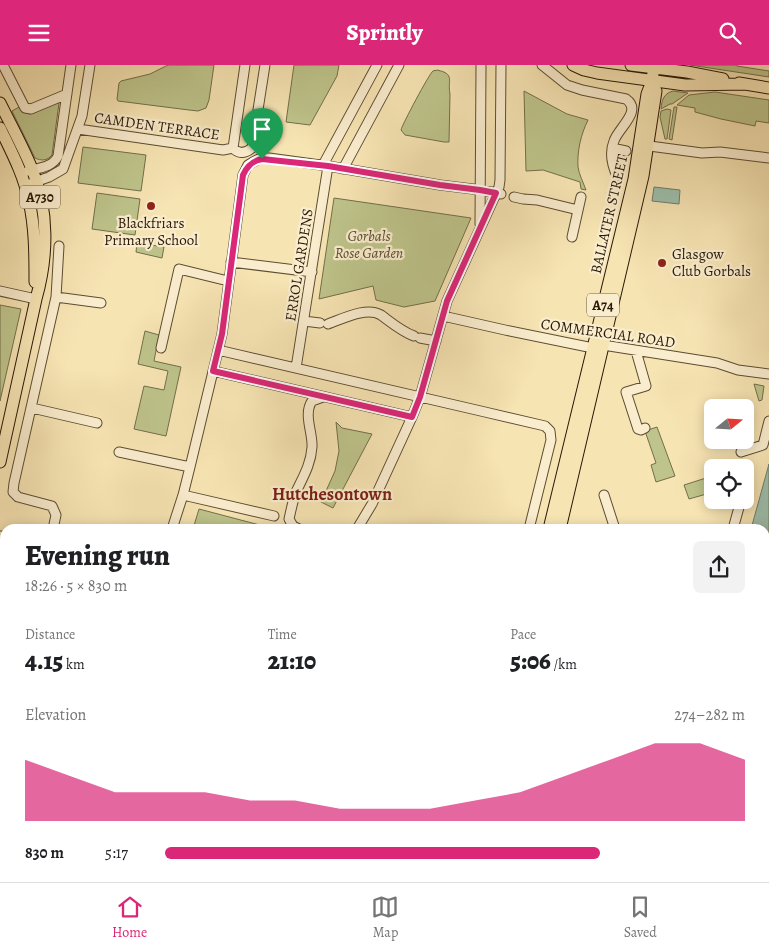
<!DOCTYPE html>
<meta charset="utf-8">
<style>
:root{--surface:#fff;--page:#f2f2f2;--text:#202124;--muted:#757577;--line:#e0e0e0;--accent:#db2777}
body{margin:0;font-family:Alegreya,serif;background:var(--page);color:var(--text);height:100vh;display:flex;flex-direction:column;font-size:19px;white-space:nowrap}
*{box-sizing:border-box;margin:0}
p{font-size:16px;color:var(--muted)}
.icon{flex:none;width:28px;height:28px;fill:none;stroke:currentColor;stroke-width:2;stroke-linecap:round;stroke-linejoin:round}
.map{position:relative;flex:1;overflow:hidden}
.panel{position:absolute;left:0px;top:459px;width:770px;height:359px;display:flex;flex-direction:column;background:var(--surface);border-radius:15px 15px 0 0;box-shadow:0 2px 12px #0003}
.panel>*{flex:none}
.needle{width:32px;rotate:72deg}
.tools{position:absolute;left:704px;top:334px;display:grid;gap:10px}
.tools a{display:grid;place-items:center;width:50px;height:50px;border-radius:8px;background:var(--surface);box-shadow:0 2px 12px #0003;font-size:25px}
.pin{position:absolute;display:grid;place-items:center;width:42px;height:42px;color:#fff;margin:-51px -21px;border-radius:50% 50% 50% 0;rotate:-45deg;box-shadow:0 0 5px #0007}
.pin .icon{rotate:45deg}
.round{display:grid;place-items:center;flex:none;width:52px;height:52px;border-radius:8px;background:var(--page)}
.overview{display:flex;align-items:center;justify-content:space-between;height:85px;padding:0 25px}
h1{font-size:28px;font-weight:800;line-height:38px}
.stats{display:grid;grid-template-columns:repeat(3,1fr);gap:8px;height:85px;padding:5px 25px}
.stats div{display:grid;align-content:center}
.stats b{font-size:25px;font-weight:800}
.stats small{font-size:14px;font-weight:400}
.stats p{font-size:14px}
.chart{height:140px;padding:10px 25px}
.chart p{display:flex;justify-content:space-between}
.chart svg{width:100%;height:90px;margin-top:5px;fill:var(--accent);opacity:.7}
ul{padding:0 25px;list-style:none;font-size:16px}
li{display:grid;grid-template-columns:80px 60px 1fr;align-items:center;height:38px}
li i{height:12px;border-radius:6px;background:var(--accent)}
header{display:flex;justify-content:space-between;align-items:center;height:65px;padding:0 25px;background:var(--accent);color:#fff;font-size:22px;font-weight:800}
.menu{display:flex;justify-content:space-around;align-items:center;height:70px;border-top:1px solid var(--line);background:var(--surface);font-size:14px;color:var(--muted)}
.menu a{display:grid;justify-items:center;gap:2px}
.menu .active{color:var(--accent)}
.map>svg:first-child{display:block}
.green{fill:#bec48b;stroke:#736e4a}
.water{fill:#9dbfad;stroke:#6e7d6b}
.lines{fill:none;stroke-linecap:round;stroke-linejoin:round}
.minor-casing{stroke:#5c4c33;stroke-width:11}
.major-casing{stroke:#281908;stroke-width:13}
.minor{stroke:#faedce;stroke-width:9}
.major{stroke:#f7e4b3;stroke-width:11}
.route-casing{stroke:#fff;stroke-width:10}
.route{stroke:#db2777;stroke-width:6}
.poi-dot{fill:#8f2418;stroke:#faedce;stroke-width:2}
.labels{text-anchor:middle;stroke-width:4.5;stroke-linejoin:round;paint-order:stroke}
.shield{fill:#faedce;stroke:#675943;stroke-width:1}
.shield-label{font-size:14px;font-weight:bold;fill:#281908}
.street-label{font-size:15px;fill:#281908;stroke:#faedce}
.poi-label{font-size:15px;fill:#281908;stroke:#faedce}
.park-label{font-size:15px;font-style:italic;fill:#554c2f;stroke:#faedce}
.quarter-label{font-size:18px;font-weight:bold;fill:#7a1f14;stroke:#faedce}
</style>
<header><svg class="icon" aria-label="menu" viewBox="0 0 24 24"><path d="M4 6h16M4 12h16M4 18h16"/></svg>Sprintly<svg class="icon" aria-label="search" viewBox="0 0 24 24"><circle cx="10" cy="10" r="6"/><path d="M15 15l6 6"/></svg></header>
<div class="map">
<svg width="769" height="817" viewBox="0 0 769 817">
<rect width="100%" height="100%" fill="#f7e4b3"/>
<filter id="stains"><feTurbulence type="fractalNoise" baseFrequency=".004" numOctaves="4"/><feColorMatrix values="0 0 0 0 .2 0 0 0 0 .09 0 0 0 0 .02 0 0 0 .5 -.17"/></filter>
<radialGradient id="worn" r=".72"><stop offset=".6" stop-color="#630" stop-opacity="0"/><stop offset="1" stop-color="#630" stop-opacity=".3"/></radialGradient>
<path class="green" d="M168 0H214L209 35 206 43 198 46 189 45 118 36 117 34 119 18 121 16 150 9Z
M294 0H339L337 11 310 60 286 57Z
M690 0H737V1L769 6V12Z
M437 5C456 9 447 16 450 29L449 77H444L405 70 401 65C402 60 429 9 433 6 434 5 436 6 437 5Z
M524 26 567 49 588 55C581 69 577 86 578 102 579 109 583 117 586 125L581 124 580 117 543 105 526 106Z
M673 26 688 28 672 39H670L661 44C662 35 663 29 673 26Z
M715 27 769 35V58L756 56 755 61 721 54 695 47V43L677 40 689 30Z
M56 36 59 38 52 90C47 96 41 96 35 93L12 46 19 42 23 47 30 49Z
M674 42H677L672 75 669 74Z
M667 44 671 45 667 74H665L660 52 661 46Z
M83 82 146 90 141 126 78 118Z
M97 128 140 134 135 170 92 164Z
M334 133 471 153 435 236 404 242 376 235 373 221 319 234Z
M137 178 164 182 162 193 136 187Z
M0 240 21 244 0 336Z
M145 266 159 270 154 296 181 302 166 371 134 364 144 321 164 325 168 306 138 299Z
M754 319 764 321 762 335 759 336Z
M336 357 342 363 372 369 333 443 321 437 335 406 339 386Z
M657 362 675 411 656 417 651 400 656 398 645 366Z
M706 413 710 428 689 434 684 420Z
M199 444 271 463V464H193Z
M769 590V817H674L677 813 765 812V594Z"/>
<path class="water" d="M654 122 680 125 679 139 652 136Z
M769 399V590L765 594V464H751Z
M5 805V812H286L308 817H0V808Z
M618 812H681V813L678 817H616Z"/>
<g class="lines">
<g class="minor-casing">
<path id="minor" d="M3 0 25 43 31 44 67 29
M542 0 567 20 582 25 626 34C643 46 618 63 614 76 609 88 612 100 617 111
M78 64 223 85 233 83
M642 80 702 88 720 87 769 93
M233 83C239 90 246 88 252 83L265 0
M233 83 245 0
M612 83 626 86
M323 100 377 0
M343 104 399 0
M28 106C39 103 53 102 58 91L71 0
M32 118 49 112 63 104 82 51 90 0
M514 132 523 134 537 135 578 145
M480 159 481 0
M572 172 581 132
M231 197 312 207
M0 226 36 234
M56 232 101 238
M443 251 505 265 593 283 603 280 717 298 738 305 769 309
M304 256 320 258
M328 259C342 254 367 241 381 250 392 258 401 266 414 271
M420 273 436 276
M161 283 179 204 228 216
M218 285 485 347 545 361 550 366 551 375 529 464
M636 286 646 321 626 327 638 364 641 365 645 363
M296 303 328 101
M213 306 412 352
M32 343 97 358
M119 387 190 402
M741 387 763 380 769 356
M183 430 274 451
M604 430 615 464
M53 464 56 450 52 441 18 432 13 427 14 418 56 232 59 181
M172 464 183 430 190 402 222 269 243 110 248 100 253 97 261 93H269L328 101 440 120 481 125 501 129
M299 464 293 461 289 454C291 445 293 435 296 427 303 412 311 399 312 382 313 368 303 349 312 336L323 332
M357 464 372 439 412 352 420 332 447 236 499 122 500 115 501 0
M733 464 741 435
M0 471 5 472
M0 712 5 713
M518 812V814L527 817
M531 817 542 815 545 812"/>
</g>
<g class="major-casing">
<path id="major" d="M573 0 584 5 597 8 685 20 746 19
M631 0 687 7 723 14
M739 18 769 23
M0 38C11 60 23 82 32 104 49 145 48 192 36 234L0 397
M0 63C11 86 24 110 29 136 35 162 35 190 35 217
M549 464 634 114 647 29 652 16 654 0
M560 464 643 111 656 26 652 16
M467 817 468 812"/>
</g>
<use href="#minor" class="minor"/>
<use href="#major" class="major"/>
</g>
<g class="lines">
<g class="route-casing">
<path id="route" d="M262 94 328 101 440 120 480 125 496 128 447 236 420 332 412 352 213 306 222 269 243 110C247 101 252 96 262 94Z"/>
</g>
<use href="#route" class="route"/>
</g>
<g class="poi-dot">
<circle cx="151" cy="141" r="5"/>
<circle cx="662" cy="198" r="5"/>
</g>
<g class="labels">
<g class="shield">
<rect x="20" y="120.5" width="40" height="23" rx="4"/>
<rect x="587" y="228.5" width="32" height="23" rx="4"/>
</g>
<g class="shield-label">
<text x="40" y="137">A730</text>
<text x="603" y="245">A74</text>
</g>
<g class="street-label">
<text transform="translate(157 61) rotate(8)" y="5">CAMDEN TERRACE</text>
<text transform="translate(609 149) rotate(-77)" y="5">BALLATER STREET</text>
<text transform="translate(299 200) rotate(-81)" y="5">ERROL GARDENS</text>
<text transform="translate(608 268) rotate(8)" y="5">COMMERCIAL ROAD</text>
</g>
<g class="poi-label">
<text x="151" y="163">Blackfriars<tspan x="151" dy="17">Primary School</tspan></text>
<text x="672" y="194" text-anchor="start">Glasgow<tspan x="672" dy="17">Club Gorbals</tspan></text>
</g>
<g class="park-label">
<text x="369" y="176">Gorbals<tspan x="369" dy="17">Rose Garden</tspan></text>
</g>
<g class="quarter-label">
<text x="332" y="435">Hutchesontown</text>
</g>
</g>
<rect width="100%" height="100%" filter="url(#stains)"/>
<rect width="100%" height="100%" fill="url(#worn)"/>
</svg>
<div class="tools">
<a><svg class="needle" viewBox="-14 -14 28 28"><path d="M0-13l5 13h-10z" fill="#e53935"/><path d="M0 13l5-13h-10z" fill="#757577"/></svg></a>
<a><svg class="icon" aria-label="locate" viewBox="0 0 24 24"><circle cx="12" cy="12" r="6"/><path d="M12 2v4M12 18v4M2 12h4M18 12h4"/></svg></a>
</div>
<div class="pin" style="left:262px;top:94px;background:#1e9e55"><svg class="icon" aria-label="arrive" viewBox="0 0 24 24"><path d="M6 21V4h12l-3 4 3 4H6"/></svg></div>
<section class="panel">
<div class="overview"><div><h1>Evening run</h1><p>18:26 · 5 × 830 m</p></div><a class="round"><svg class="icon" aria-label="share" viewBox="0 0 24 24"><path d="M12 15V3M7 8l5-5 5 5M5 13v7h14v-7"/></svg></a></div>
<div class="stats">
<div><p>Distance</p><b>4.15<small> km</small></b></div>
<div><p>Time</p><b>21:10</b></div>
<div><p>Pace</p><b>5:06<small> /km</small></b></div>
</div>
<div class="chart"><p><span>Elevation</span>274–282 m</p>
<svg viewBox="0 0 160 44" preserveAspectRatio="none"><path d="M0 44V14L10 22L20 30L30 30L40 30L50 34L60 34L70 38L80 38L90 38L100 34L110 30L120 22L130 14L140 6L150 6L160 14V44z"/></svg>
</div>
<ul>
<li><b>830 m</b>5:17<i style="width:75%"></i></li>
</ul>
</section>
</div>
<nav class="menu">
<a class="active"><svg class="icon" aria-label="home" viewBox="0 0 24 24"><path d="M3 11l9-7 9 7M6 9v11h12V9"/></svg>Home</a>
<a><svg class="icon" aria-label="map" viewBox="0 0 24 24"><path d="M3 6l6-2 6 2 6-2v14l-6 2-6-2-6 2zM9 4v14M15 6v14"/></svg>Map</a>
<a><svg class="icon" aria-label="saved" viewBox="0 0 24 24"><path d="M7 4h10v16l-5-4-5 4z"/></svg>Saved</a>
</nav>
